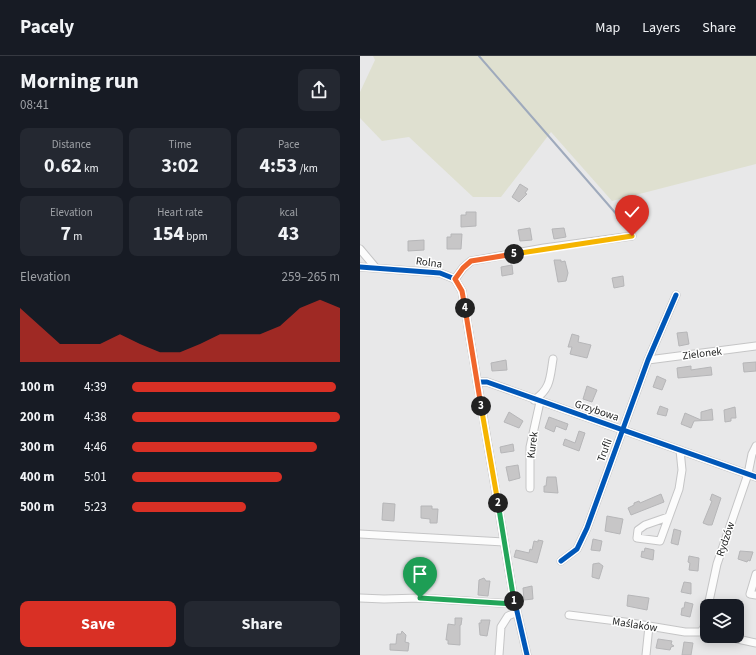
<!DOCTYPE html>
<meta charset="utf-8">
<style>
:root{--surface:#171b24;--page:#242831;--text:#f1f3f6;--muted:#9ea1a6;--line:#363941;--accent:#d93025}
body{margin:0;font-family:"Source Sans 3",sans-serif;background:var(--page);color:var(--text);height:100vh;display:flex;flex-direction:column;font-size:15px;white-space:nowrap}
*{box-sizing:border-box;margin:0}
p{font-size:13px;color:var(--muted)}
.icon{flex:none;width:22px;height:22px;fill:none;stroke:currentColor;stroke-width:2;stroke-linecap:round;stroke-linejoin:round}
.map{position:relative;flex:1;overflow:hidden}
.panel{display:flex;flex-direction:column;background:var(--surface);width:360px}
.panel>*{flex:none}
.buttons{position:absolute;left:340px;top:543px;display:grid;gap:8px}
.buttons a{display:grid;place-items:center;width:44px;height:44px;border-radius:8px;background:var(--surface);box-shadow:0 2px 10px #0003;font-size:20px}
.pin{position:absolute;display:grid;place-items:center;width:34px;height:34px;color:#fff;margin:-41px -17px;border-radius:50% 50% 50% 0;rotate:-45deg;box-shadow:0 0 4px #0007}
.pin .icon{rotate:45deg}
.km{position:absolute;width:20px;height:20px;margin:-10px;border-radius:50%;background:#222;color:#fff;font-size:11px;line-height:20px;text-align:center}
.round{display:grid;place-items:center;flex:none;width:42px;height:42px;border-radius:8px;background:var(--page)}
.summary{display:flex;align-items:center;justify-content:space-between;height:68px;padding:0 20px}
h1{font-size:22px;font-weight:700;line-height:30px}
.stats{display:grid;grid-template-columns:repeat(3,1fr);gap:6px;height:68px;padding:4px 20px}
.stats div{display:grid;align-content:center;border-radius:8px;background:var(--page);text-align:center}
.stats b{font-size:20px;font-weight:700}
.stats small{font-size:11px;font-weight:400}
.stats p{font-size:11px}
.chart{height:112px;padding:8px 20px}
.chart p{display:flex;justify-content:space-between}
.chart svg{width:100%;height:72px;margin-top:4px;fill:var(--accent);opacity:.7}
.action{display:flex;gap:8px;margin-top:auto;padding:8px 20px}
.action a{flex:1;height:46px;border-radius:8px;background:var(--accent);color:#fff;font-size:16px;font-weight:700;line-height:46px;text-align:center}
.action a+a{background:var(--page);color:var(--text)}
ul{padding:0 20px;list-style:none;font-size:13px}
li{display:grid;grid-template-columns:64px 48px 1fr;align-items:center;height:30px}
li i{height:10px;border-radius:5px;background:var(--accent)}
header{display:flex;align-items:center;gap:24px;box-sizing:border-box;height:56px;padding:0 20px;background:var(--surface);border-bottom:1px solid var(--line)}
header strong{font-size:19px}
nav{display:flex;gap:22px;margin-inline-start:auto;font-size:14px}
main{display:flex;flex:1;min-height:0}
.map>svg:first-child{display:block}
.green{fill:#dfe0d0}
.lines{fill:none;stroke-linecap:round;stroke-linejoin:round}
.stream{stroke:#9faabc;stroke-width:2}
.building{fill:#c7c6c7;stroke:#b6b6b8}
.minor-casing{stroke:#c5c5c6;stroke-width:9}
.minor{stroke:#fcfcfc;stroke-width:7}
.cycleway-casing{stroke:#fff;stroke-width:8}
.cycleway{stroke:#0057b8;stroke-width:5}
.split-1-casing{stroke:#fff;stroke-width:8}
.split-2-casing{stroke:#fff;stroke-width:8}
.split-3-casing{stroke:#fff;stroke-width:8}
.split-4-casing{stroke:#fff;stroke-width:8}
.split-5-casing{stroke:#fff;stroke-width:8}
.split-6-casing{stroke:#fff;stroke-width:8}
.split-1{stroke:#22a559;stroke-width:5}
.split-2{stroke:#22a559;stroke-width:5}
.split-3{stroke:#f5b400;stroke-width:5}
.split-4{stroke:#f0652b;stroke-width:5}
.split-5{stroke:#f0652b;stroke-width:5}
.split-6{stroke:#f5b400;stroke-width:5}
.labels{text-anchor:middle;stroke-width:3;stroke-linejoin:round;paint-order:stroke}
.street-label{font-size:11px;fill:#242525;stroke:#fff}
</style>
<header>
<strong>Pacely</strong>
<nav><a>Map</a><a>Layers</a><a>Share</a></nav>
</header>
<main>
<section class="panel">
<div class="summary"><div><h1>Morning run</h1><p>08:41</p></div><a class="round"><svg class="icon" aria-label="share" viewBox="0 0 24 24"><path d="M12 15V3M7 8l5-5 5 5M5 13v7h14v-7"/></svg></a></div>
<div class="stats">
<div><p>Distance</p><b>0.62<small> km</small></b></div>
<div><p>Time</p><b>3:02</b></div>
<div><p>Pace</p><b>4:53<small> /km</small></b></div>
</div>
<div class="stats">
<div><p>Elevation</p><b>7<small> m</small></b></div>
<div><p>Heart rate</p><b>154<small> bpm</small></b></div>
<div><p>kcal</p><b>43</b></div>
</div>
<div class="chart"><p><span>Elevation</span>259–265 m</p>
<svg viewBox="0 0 160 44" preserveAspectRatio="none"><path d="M0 44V11L10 22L20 33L30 33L40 33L50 27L60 33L70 38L80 38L90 33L100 27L110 27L120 27L130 22L140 11L150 6L160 11V44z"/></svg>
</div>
<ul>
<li><b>100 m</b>4:39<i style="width:98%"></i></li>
<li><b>200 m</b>4:38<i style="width:100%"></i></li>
<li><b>300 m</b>4:46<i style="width:89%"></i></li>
<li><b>400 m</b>5:01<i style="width:72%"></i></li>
<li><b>500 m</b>5:23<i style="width:55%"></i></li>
</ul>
<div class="action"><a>Save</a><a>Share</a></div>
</section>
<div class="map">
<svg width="396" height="599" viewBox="0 0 396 599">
<rect width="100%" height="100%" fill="#e8e8e9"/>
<path class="green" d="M13 0H396V108L252 145 191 76 141 141H113L49 81 22 85 0 62V36L15 4Z"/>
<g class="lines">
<path class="stream" d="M119 0 265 168"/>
</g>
<path class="building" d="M160 128 168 133 165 137 167 138 159 146 152 141Z
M106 156H116V170L101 171V159H106Z
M170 172 172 184 160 185 158 174Z
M204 172 206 181 194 183 192 173Z
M91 178H102L101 193H87V181H91Z
M64 184V194L48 195V185Z
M194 204H201V206L205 205 208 217 206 225 198 226Z
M152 209 153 218 142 220 141 211Z
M263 220 264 230 254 232 252 222Z
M327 276 329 288 319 290 317 277Z
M212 278 219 280 218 286 231 289 227 302 210 298 212 291H208Z
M146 304 147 314 132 315 131 307Z
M396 306V315L384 316 383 307Z
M331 310V314L351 311 352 319 318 322 317 312Z
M297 320 306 324 302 334 293 331Z
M227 330 237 334 232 346 223 343Z
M300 350 308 353 306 360 297 358Z
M375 351 376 362H371V365L365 366 364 354Z
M352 353 353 364 334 365 331 372 321 368 325 357 341 364V356Z
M149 356 163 365 159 372 144 366Z
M189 361 208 368 206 374 196 370 194 376 185 372Z
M219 375 225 377 219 395 203 389 205 383 215 387Z
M153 388 154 395 141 397 140 391Z
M158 409 160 422 149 425 146 411Z
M187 421H196L198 437 184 436V430H186Z
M301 438 304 446 271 459 268 452 274 449V447L279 445 280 447Z
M352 438 361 442 352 469H348L343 467 352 445 350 444Z
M23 447 35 448 34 465 22 464Z
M61 450H72V453H78L77 467H70V463L61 462Z
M247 460 263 463 260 478 245 475Z
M314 473 321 475 318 489 311 487Z
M233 483 242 485 240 495 231 494Z
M178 484 183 485 177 507 154 501 156 494 169 497 170 493 172 494 174 485 178 486Z
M285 492 294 494 293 504 281 501 282 495 284 496Z
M380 495 393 496 390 505 388 504 387 506 378 503Z
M329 500 339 502 338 515 329 514 330 507 328 506Z
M239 507 243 510 239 523 232 521 233 508Z
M124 522 126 525H130L128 540 118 539 119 524Z
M324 526 331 527V538L321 536Z
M172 530 173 543 164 544 163 532Z
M268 539 289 542 287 554 267 550Z
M325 546 333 548 330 561 321 559 322 552H324Z
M95 562H102L101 569H100V589L88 588V584H86L88 568 95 569Z
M121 564H130L127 580 120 579 119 567H121Z
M42 575 46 579 45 586 49 587 48 595 30 594V588H36L37 578H41Z
M298 583 312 585 311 588 314 590 311 591 310 594 296 592Z
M324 586 333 587 331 599H322Z"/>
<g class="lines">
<g class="minor-casing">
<path id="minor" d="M0 193 16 212
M0 211 80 217 95 223 102 235 153 538 167 599
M95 223 103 212 111 205 184 192 272 180
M288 304 396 290
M117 326H127L396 421
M174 344C191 333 190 321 193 303
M170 432V391L180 346
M308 461 285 469 278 474 277 482 300 485 319 433 322 414 320 394
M0 478 144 486
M201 505 217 493 227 472 288 304 316 239
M396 518 390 538 396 539
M0 542 24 543 60 542 155 548
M348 550 357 508 388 418 392 398 396 390
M209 559 265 566 325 576H341L344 571 347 556
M364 580 396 587
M139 599 141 571 148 560 157 556
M286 599 289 570"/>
</g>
<use href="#minor" class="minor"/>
<g class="cycleway-casing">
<path id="cycleway" d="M0 211 80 217 95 223 102 235 153 538 167 599
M117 326H127L396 421
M201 505 217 493 227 472 288 304 316 239"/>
</g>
<use href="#cycleway" class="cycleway"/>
</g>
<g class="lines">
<g class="split-1-casing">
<path id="split-1" d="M60 542 155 548 154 545"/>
</g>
<g class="split-2-casing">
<path id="split-2" d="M138 447 154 545"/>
</g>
<g class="split-3-casing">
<path id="split-3" d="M121 350 138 447"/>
</g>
<g class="split-4-casing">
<path id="split-4" d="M105 252 121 350"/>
</g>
<g class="split-5-casing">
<path id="split-5" d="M105 252 102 235 95 223 103 212 111 205 154 198"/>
</g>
<g class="split-6-casing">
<path id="split-6" d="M154 198 272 180"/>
</g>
<use href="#split-1" class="split-1"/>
<use href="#split-2" class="split-2"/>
<use href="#split-3" class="split-3"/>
<use href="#split-4" class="split-4"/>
<use href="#split-5" class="split-5"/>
<use href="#split-6" class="split-6"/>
</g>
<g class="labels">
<g class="street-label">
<text transform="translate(69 206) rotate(7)" y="4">Rolna</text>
<text transform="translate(342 297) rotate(-7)" y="4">Zielonek</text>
<text transform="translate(237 354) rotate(18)" y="4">Grzybowa</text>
<text transform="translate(172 389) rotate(-83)" y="4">Kurek</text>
<text transform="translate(244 394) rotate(-70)" y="4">Trufli</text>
<text transform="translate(365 483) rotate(-71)" y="4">Rydzów</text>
<text transform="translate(275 568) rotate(9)" y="4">Maślaków</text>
</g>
</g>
</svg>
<div class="buttons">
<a><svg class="icon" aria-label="layers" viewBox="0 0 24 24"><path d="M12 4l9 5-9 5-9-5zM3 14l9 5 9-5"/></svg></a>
</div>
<div class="pin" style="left:60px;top:542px;background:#1e9e55"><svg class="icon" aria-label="arrive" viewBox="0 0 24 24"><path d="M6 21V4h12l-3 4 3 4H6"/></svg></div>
<div class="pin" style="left:272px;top:180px;background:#d93025"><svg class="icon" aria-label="check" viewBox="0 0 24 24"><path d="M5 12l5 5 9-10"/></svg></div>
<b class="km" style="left:154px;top:545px">1</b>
<b class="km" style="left:138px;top:447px">2</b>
<b class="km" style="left:121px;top:350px">3</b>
<b class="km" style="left:105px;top:252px">4</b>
<b class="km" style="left:154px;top:198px">5</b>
</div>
</main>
